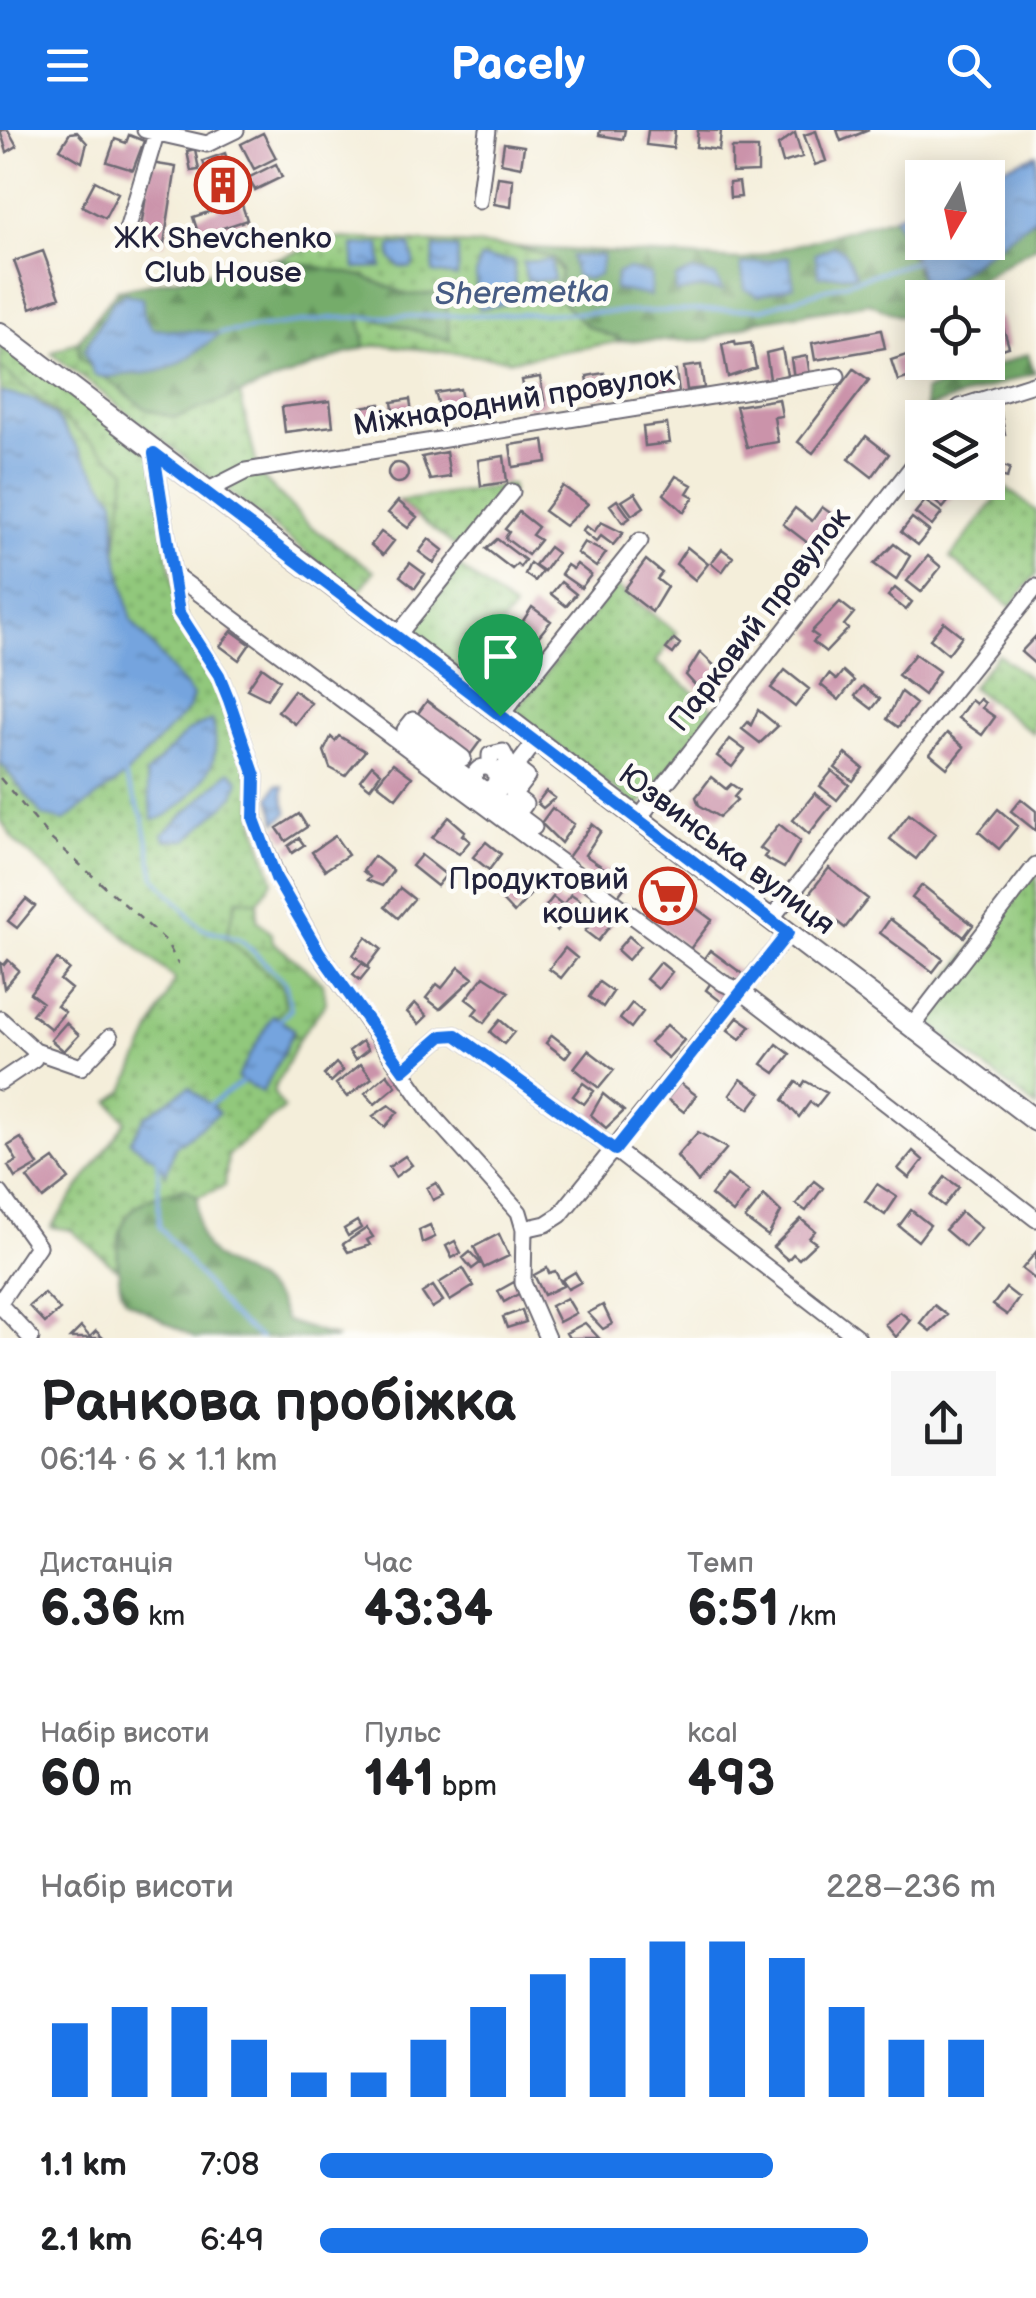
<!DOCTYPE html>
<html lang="uk">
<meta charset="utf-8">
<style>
:root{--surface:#fff;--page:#f6f6f6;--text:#202124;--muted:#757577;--accent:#1a73e8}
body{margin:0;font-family:"Balsamiq Sans",sans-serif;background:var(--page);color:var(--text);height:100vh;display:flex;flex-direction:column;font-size:38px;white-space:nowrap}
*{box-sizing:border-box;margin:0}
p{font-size:32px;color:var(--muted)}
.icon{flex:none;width:55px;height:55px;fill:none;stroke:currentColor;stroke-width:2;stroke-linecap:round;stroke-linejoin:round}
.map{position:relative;height:1208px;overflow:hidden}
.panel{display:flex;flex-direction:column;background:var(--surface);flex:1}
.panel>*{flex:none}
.needle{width:65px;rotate:189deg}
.tools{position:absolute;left:905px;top:30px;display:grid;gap:20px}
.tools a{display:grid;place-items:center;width:100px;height:100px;border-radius:0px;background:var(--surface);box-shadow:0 5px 25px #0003;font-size:50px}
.pin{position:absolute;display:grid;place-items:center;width:85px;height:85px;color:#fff;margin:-102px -42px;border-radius:50% 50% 50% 0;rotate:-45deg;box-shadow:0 0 10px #0007}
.pin .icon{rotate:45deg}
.round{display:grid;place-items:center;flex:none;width:105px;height:105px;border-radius:0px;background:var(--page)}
.summary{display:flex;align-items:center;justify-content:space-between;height:170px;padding:0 40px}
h1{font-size:55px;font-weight:800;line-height:75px}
.metrics{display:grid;grid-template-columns:repeat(3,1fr);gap:15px;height:170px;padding:10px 40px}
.metrics div{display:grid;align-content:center}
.metrics b{font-size:50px;font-weight:800}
.metrics small{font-size:28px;font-weight:400}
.metrics p{font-size:28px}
.chart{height:280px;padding:20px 40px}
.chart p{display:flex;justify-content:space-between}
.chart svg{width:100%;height:180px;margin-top:10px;stroke:var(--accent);stroke-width:6}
ul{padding:0 40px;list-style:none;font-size:32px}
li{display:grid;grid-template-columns:160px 120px 1fr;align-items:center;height:75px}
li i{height:25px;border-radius:12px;background:var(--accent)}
header{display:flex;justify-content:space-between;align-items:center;height:130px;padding:0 40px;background:var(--accent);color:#fff;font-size:45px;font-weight:800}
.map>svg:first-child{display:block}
.grass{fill:url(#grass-dots);stroke:#5a755b;stroke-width:2.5}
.forest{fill:url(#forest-firs);stroke:#4b6753;stroke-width:2.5}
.wetland{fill:url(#wetland-marsh);stroke:#5a755b;stroke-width:2.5}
.water{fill:url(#water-ripples);stroke:#4b638c;stroke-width:2.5}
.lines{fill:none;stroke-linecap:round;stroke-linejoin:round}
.stream{stroke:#74a4de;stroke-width:4}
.building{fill:#cb93aa}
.minor-casing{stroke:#6c6973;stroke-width:19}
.major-casing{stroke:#6c6973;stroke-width:24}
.path{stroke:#6c6973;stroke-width:2.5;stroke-dasharray:8 8;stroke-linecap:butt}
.minor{stroke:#fff;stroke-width:15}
.major{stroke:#fff;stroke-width:20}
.route-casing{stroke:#fff;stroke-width:20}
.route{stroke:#1a73e8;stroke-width:12}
.labels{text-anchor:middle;stroke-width:9;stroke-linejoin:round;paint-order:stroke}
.poi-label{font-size:30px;fill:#22223b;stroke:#fdfcf7}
.street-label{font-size:30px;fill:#22223b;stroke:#fdfcf7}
.water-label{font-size:32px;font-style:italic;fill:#475c84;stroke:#fdfcf7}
</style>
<header><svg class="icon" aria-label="menu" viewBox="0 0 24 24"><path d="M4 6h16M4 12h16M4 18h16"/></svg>Pacely<svg class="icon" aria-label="search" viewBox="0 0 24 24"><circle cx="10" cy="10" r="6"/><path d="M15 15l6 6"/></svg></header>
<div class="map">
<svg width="1036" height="1208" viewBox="0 0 1036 1208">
<defs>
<pattern id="grass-dots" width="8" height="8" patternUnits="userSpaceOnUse" patternTransform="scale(2.5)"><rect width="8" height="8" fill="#91c87b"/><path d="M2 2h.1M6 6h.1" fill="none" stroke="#76a266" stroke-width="1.8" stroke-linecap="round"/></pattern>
<pattern id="forest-firs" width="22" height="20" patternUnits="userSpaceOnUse" patternTransform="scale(2.5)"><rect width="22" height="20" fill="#74ac6b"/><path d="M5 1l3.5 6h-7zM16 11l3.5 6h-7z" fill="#5f8c59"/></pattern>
<pattern id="wetland-marsh" width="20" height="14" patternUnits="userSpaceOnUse" patternTransform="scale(2.5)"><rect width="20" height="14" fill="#91c87b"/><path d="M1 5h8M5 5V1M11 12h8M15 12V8" fill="none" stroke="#76a266"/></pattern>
<pattern id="water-ripples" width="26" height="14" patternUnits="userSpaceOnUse" patternTransform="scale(2.5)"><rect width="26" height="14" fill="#74a4de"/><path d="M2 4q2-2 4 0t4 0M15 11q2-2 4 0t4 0" fill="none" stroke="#5f85b5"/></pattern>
</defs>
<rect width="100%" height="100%" fill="#fdfcf7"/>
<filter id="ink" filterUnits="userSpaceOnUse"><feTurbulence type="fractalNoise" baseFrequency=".01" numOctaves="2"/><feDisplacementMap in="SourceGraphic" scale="20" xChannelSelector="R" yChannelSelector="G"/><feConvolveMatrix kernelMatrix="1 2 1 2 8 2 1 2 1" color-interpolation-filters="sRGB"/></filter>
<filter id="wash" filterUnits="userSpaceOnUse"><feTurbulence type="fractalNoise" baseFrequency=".0048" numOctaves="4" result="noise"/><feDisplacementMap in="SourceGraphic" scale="40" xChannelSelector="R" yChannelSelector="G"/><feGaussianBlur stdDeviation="2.25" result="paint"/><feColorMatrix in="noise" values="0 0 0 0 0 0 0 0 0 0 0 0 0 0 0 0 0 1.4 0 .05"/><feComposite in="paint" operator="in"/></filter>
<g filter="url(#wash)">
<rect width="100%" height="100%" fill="#f4eeda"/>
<path class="grass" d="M341 108 516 117 553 127 585 195 623 211 513 230 385 215 365 217 360 185 450 210 408 165 362 146 276 129Z
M79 210V221L176 288 239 261 259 344 309 395 374 441 358 463 51 223Z
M0 211 152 325 177 476 214 537 253 639 254 689 273 750 258 772 237 769 226 808 282 856 294 906 300 907 273 962 284 978 228 1025 225 1056 198 1067 184 1058C132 1069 115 1085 118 1140L71 1100 51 1097 126 991 110 972 124 961 175 849 15 712 0 689Z
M511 355 512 362 463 423 398 371Z
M1005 357 1036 381V444L1011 477 950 428Z
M460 437 514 479 478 524 516 554 502 574 409 502Z
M616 456 677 503 656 532 715 579 638 678 514 582Z
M998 524 1036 553 1033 603 971 557Z
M1036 735V977L919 886Z"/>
<path class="forest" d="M894 87 924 158 939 157 1036 87V116L950 167 922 168V179L899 186 869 173 758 191 708 210 623 211 585 195 556 166 561 139 553 128 516 117 743 130Z
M276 129 362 146 408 165 445 163 450 210 360 185 365 217 176 288 146 279 79 228V210L117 160Z
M1028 224 1035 243 926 278 924 261Z
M185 1058 198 1067C191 1144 240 1127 276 1169 280 1174 283 1185 286 1191L337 1208H195L126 1170C118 1157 119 1146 118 1131 115 1081 140 1067 185 1058Z"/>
<path class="wetland" d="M0 237 126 340 116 420 131 490 0 272Z
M237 769 258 772 257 790 271 803 273 812 323 853 326 873 300 907H294L293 899 276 887 285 876 282 856 226 808Z"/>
<path class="water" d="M1036 24V87L939 157 923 158 916 131 894 87 922 72V112H988V48L979 47Z
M380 114 382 137 355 138 353 116Z
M410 115 414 131 411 138 400 137 391 128V116Z
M834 116 844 121 856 145 819 146 815 124Z
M434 117 458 119 457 147 433 143Z
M571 126H603L599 145 587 149 575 146Z
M789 127 794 156 758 166 745 159 741 135Z
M480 128 514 131 515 172 479 179 476 145Z
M551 130 554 150 527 151 523 132Z
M628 139 651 145 650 166 614 159 617 143Z
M692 141 715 146 723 161 701 158 676 163V148Z
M125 164 142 168 144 187 153 199 221 203C187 228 175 244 131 244 116 244 110 250 94 245L84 220 114 170Z
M0 262 34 270 55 286 115 370 116 420 131 490 193 566 189 578 125 646 64 691 43 686 0 632Z
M212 590C216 604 217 616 213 630 207 650 174 688 153 690L146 644 188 601Z
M230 641 239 650 234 666 187 710H165L163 704Z
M277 655 284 656 283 666 288 683 277 692 270 668Z
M273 885 293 899C293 905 267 954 262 962L237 948Z
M189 957 219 983 175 1016 166 1044 158 1031 130 1012 145 987Z"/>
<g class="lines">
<path class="stream" d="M220 203 333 188 762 179 917 131
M124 644 143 688 155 747 201 798 240 809 285 852 291 879 278 892
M209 975 242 952
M158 1027 159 1096 229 1183 260 1208"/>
</g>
<g id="blocks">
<path class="building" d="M0 0H8L17 16 7 22Z
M600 0H625L623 9 599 5Z
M648 0H675L673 18 646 15Z
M698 0 721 1 719 20 696 17Z
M837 0H869L841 11Z
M816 1 826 31 815 35 804 5Z
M77 2 87 13 82 32 60 19 70 3Z
M263 3 276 28 254 39 241 14Z
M795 3 802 27 783 33 778 15Z
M129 5 144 11 133 40 107 32 115 9 126 13Z
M504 13 524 16 521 37 501 33Z
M732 18H758V42L732 43Z
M195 19 199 40 191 41 187 21Z
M225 23 247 90 199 106 193 87 218 79 203 31Z
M151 33 176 37 164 114 139 111Z
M276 34 282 47 255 60 248 48Z
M498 47 513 49 511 77 494 74Z
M95 51 118 63 105 88 82 76Z
M739 52 741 67 730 68 729 53Z
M43 121 60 167 31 178 14 131Z
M1000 187 1009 217 988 223V191Z
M881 200 885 218 815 230 812 213Z
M735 211 736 215 751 213 756 238 728 247 722 214Z
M782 219 787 245 770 249 766 223Z
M922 220V232L953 233 898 251 891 230Z
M807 226 810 246 794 248 791 229Z
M701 235 704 258 687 260 684 237Z
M854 239 869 250 813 323 798 312Z
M676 241 679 263 663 266 660 244Z
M604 243 608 265 591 268 587 246Z
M540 247 545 275 527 278 522 250Z
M460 259 464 282 442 285 435 263Z
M410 269 413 290 395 293 392 272Z
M779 269 782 286 774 287 778 312 747 317 736 276Z
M330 271 333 296 285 302 282 277Z
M380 274 383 295 364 298 361 277Z
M1001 284 1005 304 988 308V287Z
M667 294 670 313 645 316 643 297Z
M866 306 889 324 872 347 849 329Z
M544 310 547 332 513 337 510 315Z
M446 322 450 347 430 350 422 327Z
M504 326 507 352 481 356 478 330Z
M988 332 1010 338 1007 348 988 343Z
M388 343a10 10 0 1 1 20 0a10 10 0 1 1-20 0Z
M676 346 692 355 687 363 694 367 684 382 664 364Z
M933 352H964L943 378 925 363Z
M563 356 588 374 565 396 544 381Z
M635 363 644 377 632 385 622 371Z
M617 370 630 388 623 393 610 375Z
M398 371 417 387 408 398 388 383Z
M925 371 942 383 932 396 915 383Z
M822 377 836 387 817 420 783 394 795 378 812 391Z
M519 382 538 397 532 405 540 410 528 425 505 408 509 402 505 399Z
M912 388 929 401 918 415 901 402Z
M601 392 623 403 613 415 601 406 596 412 582 401 586 396 594 402Z
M381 402 394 411 383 425 371 415Z
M429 409 443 420 434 433 419 422Z
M497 409 525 430 520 437 517 434 512 439 486 419Z
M584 412 606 423 596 437 577 423Z
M894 414 910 426 896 450 874 434Z
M549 417 557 423 544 441 535 435Z
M687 417 708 434 695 450 676 434Z
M722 419 733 427 722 442 711 433Z
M928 426 941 437 921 462 907 451Z
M646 430 662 443 657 449 667 457 652 482 624 460Z
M410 433 425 444 415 458 400 446Z
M530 433 542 442 535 451 525 444Z
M577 434 591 445 581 458 561 444 567 435 573 439Z
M561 452 576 464 566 476 551 464Z
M895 458 912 472 906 480 888 466Z
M840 472 854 483 844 495 848 499 826 522 813 512 818 507 811 502Z
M532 477 551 491 529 518 513 506Z
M944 492 962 506 948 524 930 509Z
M232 501 250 514 239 530 220 516Z
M1036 506V535L1021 522Z
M674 509 680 514 673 524 666 519Z
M700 522 720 541 706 567 686 545Z
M915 524 939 541 924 565 898 545Z
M262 537 280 550 267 569 247 559Z
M785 540 809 559 795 577 771 558Z
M843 541 854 551 839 570 821 555 829 544 836 550Z
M863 556 880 569 872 579 855 566Z
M294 560 311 573 295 594 278 581Z
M901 562 916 574 898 597 887 589Z
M980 569 985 573 982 578 995 587 982 605 958 588 971 570 976 574Z
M427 571 481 610 470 625 416 586Z
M758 580 778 596 760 613 742 599 748 592 751 595Z
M947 603 964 617 947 638 930 624Z
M339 606 365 621 345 646 330 638 324 621 331 607 335 611Z
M730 609 745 620 732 637 717 626Z
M846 624 863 638 853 651 835 638Z
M393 633 412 647 396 668 377 653Z
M372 635 381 643 370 658 360 650Z
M832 641 849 655 837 670 820 656Z
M711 647 726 659 731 654 740 660 734 667 737 670 719 687 699 675 696 667Z
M546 661 555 668 543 678 537 673Z
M815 663 831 676 809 704 793 690Z
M1021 669 1036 681V701L1011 681Z
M552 678 574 694 561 713 541 693Z
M998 679 1018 696 999 719 979 702Z
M299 684 307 697 286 711 277 698Z
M909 684 935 704 916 729 890 709Z
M449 687 465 701 462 705 470 711 459 724 432 708Z
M592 694 601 701 585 725 627 754 618 766 566 730Z
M779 694 800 711 784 738 764 727 767 723 760 718Z
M335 706 348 725 325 740 312 722Z
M299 708 304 715 292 723 288 716Z
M486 712 501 724 489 740 473 727Z
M421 725 446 745 437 756 412 736Z
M374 726 393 741 382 756 367 750 370 747 363 741Z
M829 738 868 769 845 798 806 768Z
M511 745 522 754 527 748 538 756 514 783 497 765Z
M922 755 973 795 964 807 912 768Z
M667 756 712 790 690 819 645 785Z
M400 758 414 769 398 788 385 777Z
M571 764 580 770 557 801 540 784 553 767 563 775Z
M26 769 35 776 17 798 8 791Z
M600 782 613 792 598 811 585 801Z
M890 789 943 829 933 842 880 803Z
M629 806 640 816 628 830 617 820Z
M366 807 381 819 368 836 353 825Z
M565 818 577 828 561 848 549 839Z
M710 820 744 845 737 855 703 830Z
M57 829 69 839 60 850 71 859 57 876 65 882 51 899 32 884 42 872 30 863Z
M8 830 19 840 4 858 0 832 4 835Z
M660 832 672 842 658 859 646 849Z
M362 833 369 839 360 850 353 844Z
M459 837 473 848 440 879 426 868 437 854 442 858Z
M484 846 509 862 484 893 473 884 478 878 466 869Z
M712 851 730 864 723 873 706 860Z
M599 852 613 862 603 877 589 867Z
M415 873 427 886 419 894 407 882Z
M632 873 643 882 631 898 620 889Z
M738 887 751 896 740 909 728 900Z
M500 890 514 902 504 914 490 902Z
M66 893 79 905 64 921 51 910Z
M667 895 684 910 668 928 650 913Z
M552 905 571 920 565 928 546 913Z
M362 911 368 920 355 930 349 921Z
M777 914 790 924 775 943 762 934Z
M588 920 614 940 599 958 574 938Z
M336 933 343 941 331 952 324 945Z
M361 934 372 948 347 967 336 954Z
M387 944 396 956 375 974 365 963Z
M741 949 761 963 749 979 730 965Z
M805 951 827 963 816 977 810 972 799 987 783 970 796 952 802 956Z
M583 953 594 961 584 974 573 966Z
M680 953 696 965 684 982 667 969Z
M603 964 624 981 606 998 591 985Z
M389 975 398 982 385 997 373 986Z
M698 1002 727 1018 698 1052 677 1026Z
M21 1008 38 1035 15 1048 8 1036 17 1031 8 1016Z
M913 1021 923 1030 909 1048 898 1039Z
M405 1026 412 1035 395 1047 389 1037Z
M54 1029 69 1049 43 1069 27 1048Z
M727 1045 749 1062 733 1083 711 1065Z
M945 1047 959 1057 944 1076 931 1066Z
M814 1051 823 1058 806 1081 796 1074Z
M436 1053 443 1065 433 1070 427 1058Z
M877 1054 897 1067 885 1085 865 1071Z
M764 1065 781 1082 768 1106 745 1089Z
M911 1080 930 1095 918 1111 899 1096Z
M961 1082 981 1098 965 1117 945 1100Z
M801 1089 815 1101 809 1108 816 1113 799 1129 793 1124 788 1130 773 1117Z
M357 1091 361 1098 348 1106 344 1099Z
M430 1095 435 1107 422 1113 419 1100Z
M367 1098 373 1107 367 1110 370 1115 348 1122 343 1114Z
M499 1104 509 1126 484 1138 474 1117Z
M455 1111 461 1123 452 1128 446 1116Z
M470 1122 480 1133 472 1139 463 1128Z
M1036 1122V1150L1022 1139Z
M463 1138 474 1156 450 1171 439 1153Z
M547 1138 549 1143 555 1141 563 1156 544 1165 534 1145Z
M575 1142 581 1152 568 1159 562 1150Z
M516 1151 522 1162 504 1172 498 1161Z
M433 1156 443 1171 432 1178 422 1163Z
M1006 1158 1019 1168 1007 1185 993 1175Z
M44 1163 60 1180 45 1193 29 1176Z
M567 1168 576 1183 559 1192 551 1176Z
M603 1175 612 1194 603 1199 588 1183Z
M934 1175 947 1185 930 1201 920 1193Z
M522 1180 526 1192 507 1198 503 1187Z
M900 1182 910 1190 896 1207 885 1194Z
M585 1193 599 1208H569L566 1203Z
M81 1197 90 1207 96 1201 103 1208H70Z"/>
</g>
</g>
<g filter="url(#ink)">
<use href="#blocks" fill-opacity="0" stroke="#6c6973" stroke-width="2.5"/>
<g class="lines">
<g class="minor-casing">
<path id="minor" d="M145 0 207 14 236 0
M479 71 488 0
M127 100 156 4
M951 288 960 277 1036 253
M154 323 179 483 219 545 229 570 255 646 254 689 277 748 319 822 434 987 519 1082 524 1099 523 1153 547 1208
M205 362 246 341 837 246
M172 443 723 853 741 861 1036 1089
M397 506 512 362
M500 586 640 411
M463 628 413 590 405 600 534 697
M474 648a11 11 0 1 1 22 0a11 11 0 1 1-22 0Z
M490 638V625L503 622 509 634 497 642
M515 638 527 647 513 665 525 674 517 684
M494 667 535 612
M639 688 922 324
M770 790 1036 457
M0 889 35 921 34 929 0 952
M912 896 1036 735
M35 921 81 937 110 907
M403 940 442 906 456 905 615 1020 858 1208
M0 1063 38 1116 0 1172
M524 1099 546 1094 560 1085 788 803
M0 1175 31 1208"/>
</g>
<g class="major-casing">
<path id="major" d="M0 203 1036 991"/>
</g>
<path class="path" d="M0 648 51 709 166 811 178 834"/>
<use href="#minor" class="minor"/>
<use href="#major" class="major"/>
</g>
</g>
<g class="lines" filter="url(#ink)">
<g class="route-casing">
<path id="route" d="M154 323 788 803 615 1020 456 905 442 906 403 940 319 822 276 748 254 689 255 646 229 570 219 545 179 483Z"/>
</g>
<use href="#route" class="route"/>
</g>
<defs>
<g id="building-ring" transform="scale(2.875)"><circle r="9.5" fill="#fdfcf7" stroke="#c8321e" stroke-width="1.5"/><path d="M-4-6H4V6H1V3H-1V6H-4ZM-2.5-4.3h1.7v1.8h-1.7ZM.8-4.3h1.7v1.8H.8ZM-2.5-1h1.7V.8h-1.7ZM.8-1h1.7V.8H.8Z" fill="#c8321e"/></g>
<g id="supermarket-ring" transform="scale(2.875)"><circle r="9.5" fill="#fdfcf7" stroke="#c8321e" stroke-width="1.5"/><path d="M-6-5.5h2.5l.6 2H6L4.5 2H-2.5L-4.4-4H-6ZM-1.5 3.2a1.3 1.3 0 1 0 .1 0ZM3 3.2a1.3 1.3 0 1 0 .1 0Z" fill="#c8321e"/></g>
</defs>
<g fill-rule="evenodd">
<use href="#building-ring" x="223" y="55"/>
<use href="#supermarket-ring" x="668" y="766"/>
</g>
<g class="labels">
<g class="poi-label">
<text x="223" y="118">ЖК Shevchenko<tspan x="223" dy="34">Club House</tspan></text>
<text x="629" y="759" text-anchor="end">Продуктовий<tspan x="629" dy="34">кошик</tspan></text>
</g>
<g class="street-label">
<text transform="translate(514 270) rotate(-9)" y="10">Міжнародний провулок</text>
<text transform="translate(759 489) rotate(-52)" y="10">Парковий провулок</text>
<text transform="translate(727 719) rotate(37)" y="10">Юзвинська вулиця</text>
</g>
<g class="water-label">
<text transform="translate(522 162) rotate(-1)" y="11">Sheremetka</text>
</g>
</g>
</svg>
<div class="tools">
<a><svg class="needle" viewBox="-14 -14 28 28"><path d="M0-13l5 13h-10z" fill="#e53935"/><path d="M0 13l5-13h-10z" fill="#757577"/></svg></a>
<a><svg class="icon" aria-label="locate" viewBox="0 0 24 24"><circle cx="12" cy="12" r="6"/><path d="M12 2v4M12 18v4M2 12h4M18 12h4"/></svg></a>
<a><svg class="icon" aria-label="layers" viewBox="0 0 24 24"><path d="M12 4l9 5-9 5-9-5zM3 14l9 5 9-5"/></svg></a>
</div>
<div class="pin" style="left:500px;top:586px;background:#1e9e55"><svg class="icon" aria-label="arrive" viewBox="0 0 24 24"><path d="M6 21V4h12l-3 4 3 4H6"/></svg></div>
</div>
<section class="panel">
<div class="summary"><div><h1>Ранкова пробіжка</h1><p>06:14 · 6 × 1.1 km</p></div><a class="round"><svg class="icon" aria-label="share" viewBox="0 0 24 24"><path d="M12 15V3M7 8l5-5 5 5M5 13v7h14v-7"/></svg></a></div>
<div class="metrics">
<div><p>Дистанція</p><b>6.36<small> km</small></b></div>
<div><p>Час</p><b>43:34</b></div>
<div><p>Темп</p><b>6:51<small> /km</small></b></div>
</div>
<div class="metrics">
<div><p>Набір висоти</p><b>60<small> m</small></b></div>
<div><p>Пульс</p><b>141<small> bpm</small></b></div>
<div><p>kcal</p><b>493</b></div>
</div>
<div class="chart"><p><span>Набір висоти</span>228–236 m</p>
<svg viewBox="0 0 160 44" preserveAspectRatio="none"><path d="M5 44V26M15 44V22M25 44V22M35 44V30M45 44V38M55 44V38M65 44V30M75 44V22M85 44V14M95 44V10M105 44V6M115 44V6M125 44V10M135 44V22M145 44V30M155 44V30"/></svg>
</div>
<ul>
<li><b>1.1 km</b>7:08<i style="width:67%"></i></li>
<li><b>2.1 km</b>6:49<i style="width:81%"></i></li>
</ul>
</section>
